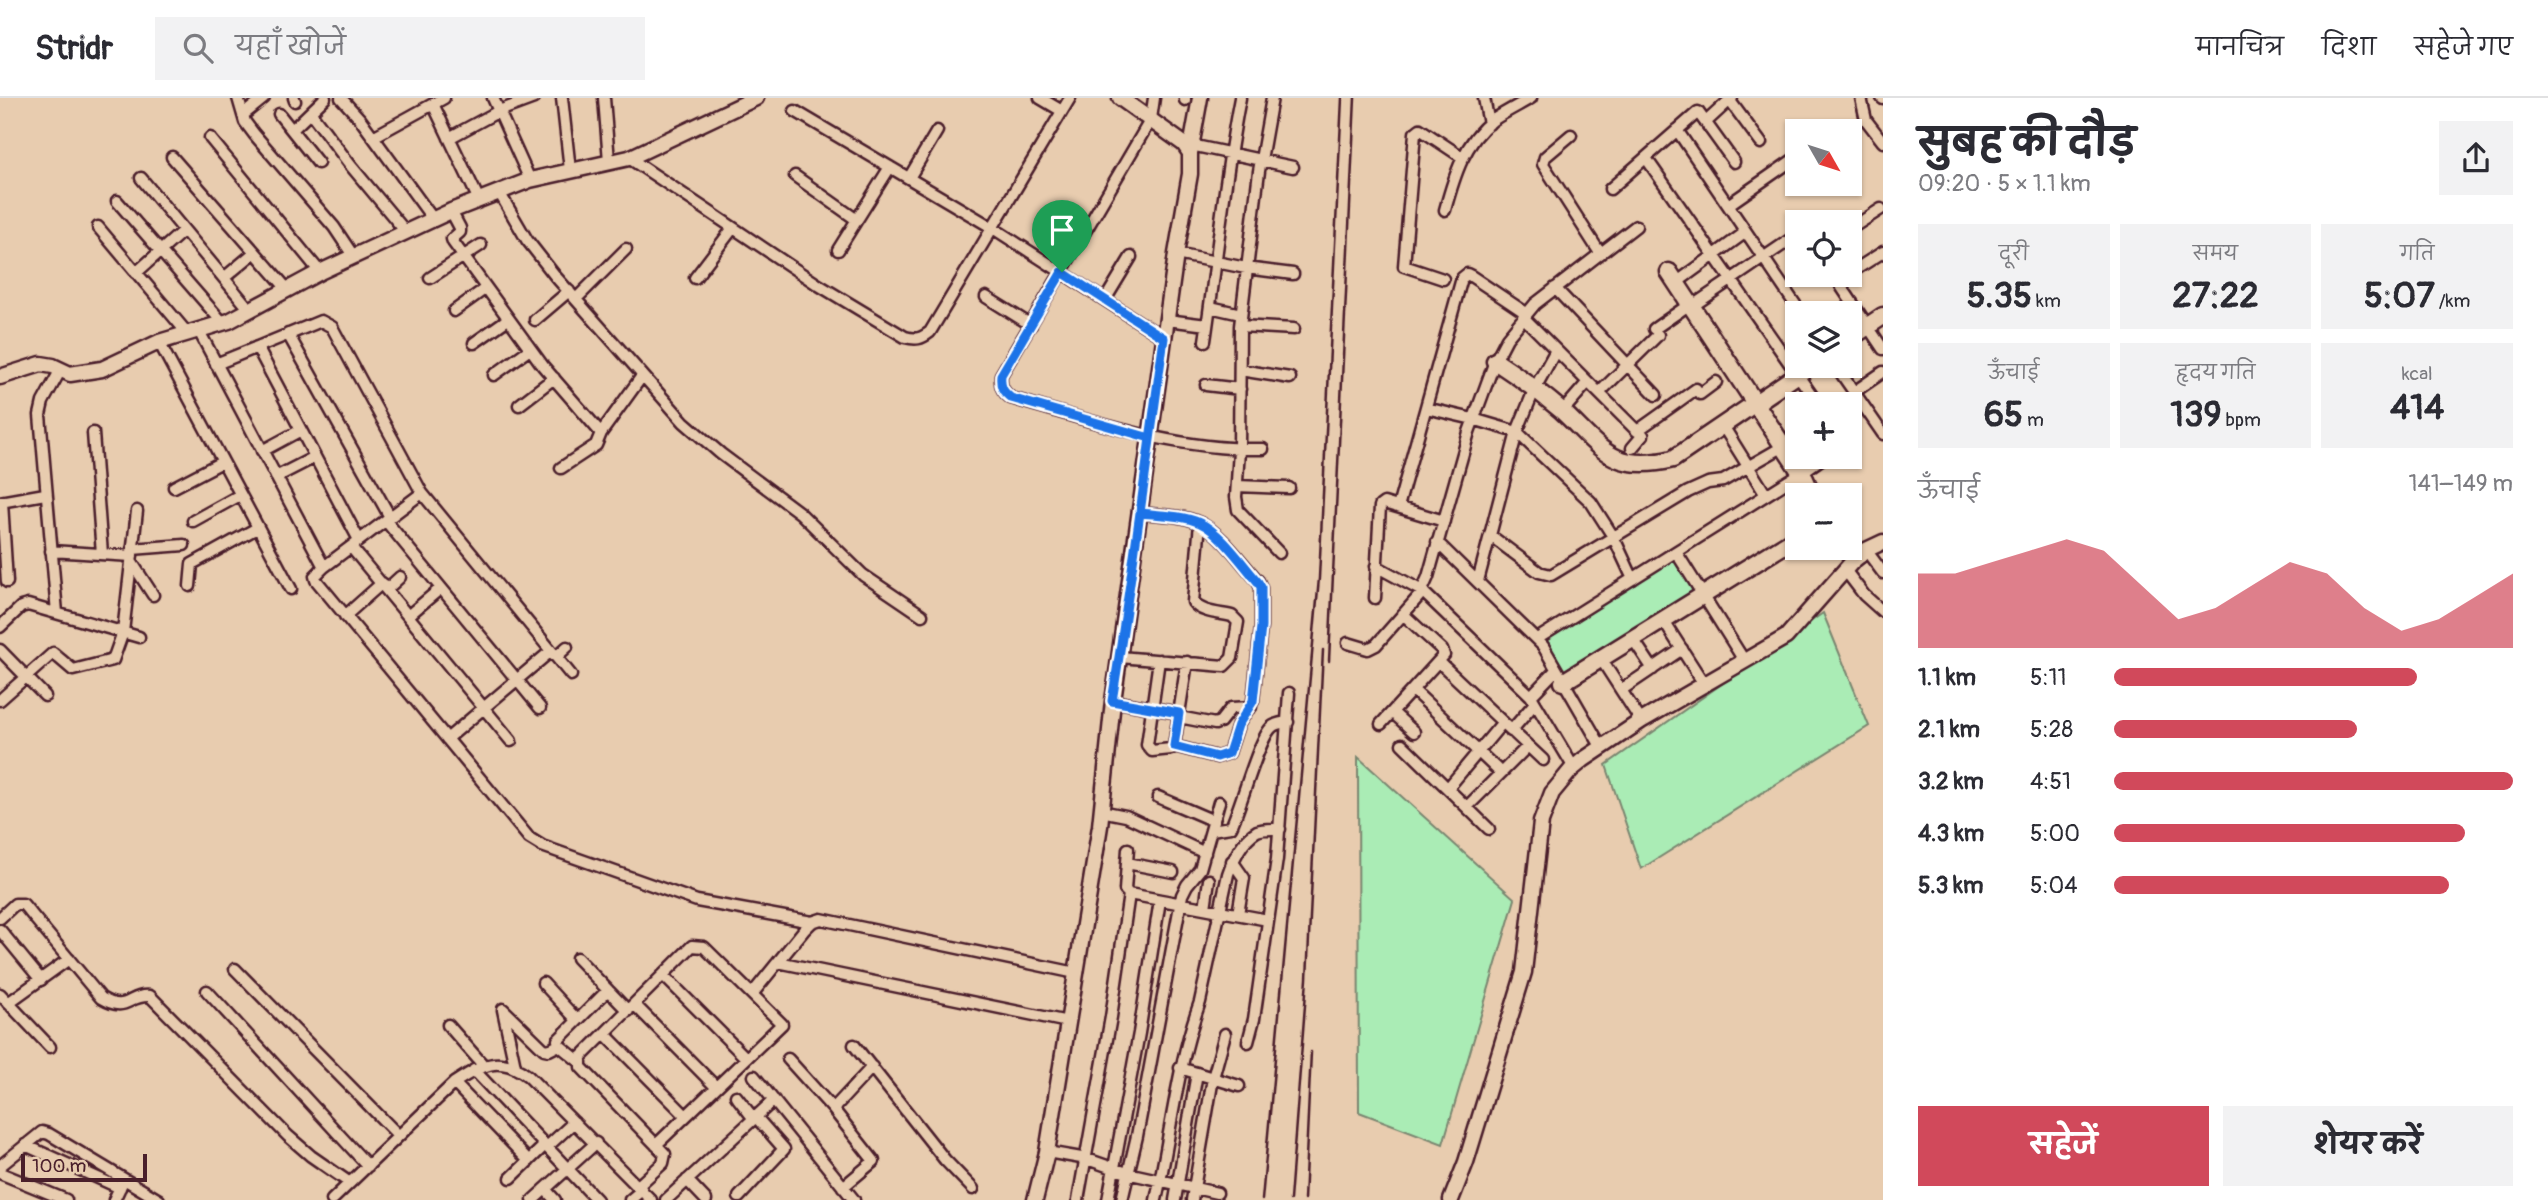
<!DOCTYPE html>
<html lang="hi">
<meta charset="utf-8">
<style>
:root{--surface:#fff;--page:#f2f2f3;--text:#2b2b33;--muted:#7c7c81;--line:#e1e1e2;--accent:#d1495b}
body{margin:0;font-family:Pangolin,"Playpen Sans Deva",sans-serif;background:var(--page);color:var(--text);height:100vh;display:flex;flex-direction:column;font-size:26px;white-space:nowrap}
*{box-sizing:border-box;margin:0}
p{font-size:23px;color:var(--muted)}
.icon{flex:none;width:38px;height:38px;fill:none;stroke:currentColor;stroke-width:2;stroke-linecap:round;stroke-linejoin:round}
.map{position:relative;flex:1;overflow:hidden}
.drawer{display:flex;flex-direction:column;background:var(--surface);width:665px}
.drawer>*{flex:none}
.needle{width:46px;rotate:129deg}
.tools{position:absolute;left:1785px;top:21px;display:grid;gap:14px}
.tools a{display:grid;place-items:center;width:77px;height:77px;border-radius:0px;background:var(--surface);box-shadow:0 2px 5px #0004;font-size:35px}
.scale{position:absolute;left:21px;bottom:18px;width:126px;box-sizing:border-box;padding-left:7px;border:4px solid #4a1f2b;border-top:0;font-size:19px;line-height:24px;white-space:nowrap;color:#4a1f2b;-webkit-text-stroke:5px #e8ccaf;paint-order:stroke}
.pin{position:absolute;display:grid;place-items:center;width:60px;height:60px;color:#fff;margin:-72px -30px;border-radius:50% 50% 50% 0;rotate:-45deg;box-shadow:0 0 7px #0007}
.pin .icon{rotate:45deg}
.round{display:grid;place-items:center;flex:none;width:74px;height:74px;border-radius:0px;background:var(--page)}
.headline{display:flex;align-items:center;justify-content:space-between;height:119px;padding:0 35px}
h1{font-size:38px;font-weight:700;line-height:52px}
.metrics{display:grid;grid-template-columns:repeat(3,1fr);gap:10px;height:119px;padding:7px 35px}
.metrics div{display:grid;align-content:center;border-radius:0px;background:var(--page);text-align:center}
.metrics b{font-size:35px;font-weight:700}
.metrics small{font-size:19px;font-weight:400}
.metrics p{font-size:19px}
.chart{height:196px;padding:14px 35px}
.chart p{display:flex;justify-content:space-between}
.chart svg{width:100%;height:126px;margin-top:7px;fill:var(--accent);opacity:.7}
.action{display:flex;gap:14px;margin-top:auto;padding:14px 35px}
.action a{flex:1;height:80px;border-radius:0px;background:var(--accent);color:#fff;font-size:28px;font-weight:700;line-height:80px;text-align:center}
.action a+a{background:var(--page);color:var(--text)}
ul{padding:0 35px;list-style:none;font-size:23px}
li{display:grid;grid-template-columns:112px 84px 1fr;align-items:center;height:52px}
li i{height:18px;border-radius:9px;background:var(--accent)}
header{display:flex;align-items:center;gap:42px;box-sizing:border-box;height:98px;padding:0 35px;background:var(--surface);border-bottom:2px solid var(--line)}
header strong{font-size:33px}
nav{display:flex;gap:38px;margin-inline-start:auto;font-size:24px}
.search{width:490px;height:63px;background:var(--page);display:flex;align-items:center;gap:18px;box-sizing:border-box;padding:0 24px;border-radius:0px;color:var(--muted);font-size:26px}
main{display:flex;flex:1;min-height:0}
.map>svg:first-child{display:block}
.green{fill:#aaecb5;stroke:#7a8670;stroke-width:2}
.lines{fill:none;stroke-linecap:round;stroke-linejoin:round}
.street-casing{stroke:#4a1f2b;stroke-width:15}
.secondary-casing{stroke:#4a1f2b;stroke-width:19}
.primary-casing{stroke:#4a1f2b;stroke-width:21}
.street{stroke:#e8ccaf;stroke-width:10}
.secondary{stroke:#e8ccaf;stroke-width:14}
.primary{stroke:#e8ccaf;stroke-width:16}
.rail{stroke:#4a1f2b;stroke-width:2.5}
.route-casing{stroke:#fff;stroke-width:14}
.route{stroke:#1a73e8;stroke-width:9}
</style>
<header>
<strong>Stridr</strong>
<div class="search"><svg class="icon" aria-label="search" viewBox="0 0 24 24"><circle cx="10" cy="10" r="6"/><path d="M15 15l6 6"/></svg>यहाँ खोजें</div>
<nav><a>मानचित्र</a><a>दिशा</a><a>सहेजे गए</a></nav>
</header>
<main>
<div class="map">
<svg width="1883" height="1102" viewBox="0 0 1883 1102">
<rect width="100%" height="100%" fill="#e8ccaf"/>
<filter id="ink" filterUnits="userSpaceOnUse"><feTurbulence type="fractalNoise" baseFrequency=".0143" numOctaves="2"/><feDisplacementMap in="SourceGraphic" scale="14" xChannelSelector="R" yChannelSelector="G"/><feConvolveMatrix kernelMatrix="1 2 1 2 8 2 1 2 1" color-interpolation-filters="sRGB"/></filter>
<g filter="url(#ink)">
<path class="green" d="M1676 454 1703 497 1563 584 1537 541Z
M1823 515 1869 628 1641 771 1606 667Z
M1358 659 1515 801 1443 1046 1359 1014Z"/>
<g class="lines">
<g class="street-casing">
<path id="street" d="M238 0 245 24 254 36 334 129 354 159
M294 0 295 3
M341 0 360 21 433 121
M493 0 530 82
M562 0 570 72
M604 0 609 63
M1040 0 1062 13
M1154 0 1151 21 1001 277C1000 288 1002 293 1011 300 1094 324 1175 352 1263 351
M1272 0 1259 73 1240 228 1239 352 1236 399 1238 412 1279 455
M1484 0 1489 26
M1861 0 1866 22 1883 44
M1882 0 1883 1
M1185 2V0
M1730 3 1761 45
M433 6 479 102
M795 13 993 130 1164 240
M311 15 351 68 406 134
M279 16 318 65
M243 17 264 0
M1706 24 1732 0
M292 32 325 0
M1677 32 1801 215
M1571 37 1545 59 1543 66 1600 155
M373 39 444 0
M210 40 320 174
M449 40 499 13 534 0
M1191 47 1293 69
M172 59 288 192
M629 60 817 186 905 239C916 242 921 241 930 234L1070 0
M1646 60 1818 306
M795 78 857 122
M141 80 251 213
M909 80 937 33
M1610 91 1698 14 1734 64
M499 94 527 142 556 179 684 324 721 356 800 415 863 477 922 517
M117 103 223 225
M1728 107 1797 59
M1445 112C1454 79 1464 44 1493 22 1505 14 1519 7 1531 0
M451 113 460 130V134L452 141 453 144 543 268 601 335 596 347 561 370
M1816 124H1824
M98 129 188 236
M1850 131 1881 111
M838 152 890 69
M1176 156 1246 170 1293 176
M136 175 184 132
M1850 175 1883 154
M1847 177 1841 183V188L1883 251
M224 180 255 154
M430 180 481 147
M695 180 733 130
M1443 181 1404 168 1415 35 1420 31 1462 59
M1676 185 1746 134
M1555 190 1656 297
M986 199 1031 227
M576 201 626 151
M1105 202 1131 159
M1210 209 1241 216
M1691 209 1797 137
M454 213 486 190
M1523 219 1637 333 1696 291
M535 222 569 193
M1167 222 1207 227
M1240 228 1294 231
M1654 231 1690 206
M199 233 324 469
M288 236 390 419
M1205 243C1217 162 1224 80 1240 0
M159 244 291 491
M474 245 508 221
M257 249 359 442
M216 266 321 223 332 229 422 395 571 577
M1836 268 1883 336
M1240 272 1290 280
M494 277 530 251
M1206 287 1240 291
M1854 294 1883 274
M1599 295 1658 237
M1700 296 1716 284
M519 307 554 280
M1426 310 1473 321 1517 334 1591 404 1614 440 1633 481
M1562 314 1588 284
M1723 328 1766 397
M93 335 102 456
M601 335 642 278
M1632 350 1643 337 1640 334
M262 353 301 332
M276 379 315 359
M1237 388 1289 390
M174 389 222 364
M422 395 324 469 315 478 316 482 529 740 542 748 697 803 812 824
M0 404 45 396
M2 404 7 484
M1398 409 1462 180 1467 176 1471 178 1526 215
M1140 415C1159 417 1182 417 1200 425 1220 434 1243 467 1258 483L1261 490V529L1253 603 1238 627 1229 655 1217 659 1174 648
M193 423 240 397
M386 423 540 610
M1491 438 1539 474 1551 477 1688 394 1708 385 1723 383 1784 348
M1437 444 1543 548 1602 650
M351 449 511 643
M132 451 184 447
M1866 452 1883 475
M51 453 132 458
M1676 454 1745 564
M131 463 153 497
M1376 468 1422 493 1531 598 1574 670
M1845 472 1864 497 1883 514
M1478 483 1517 334 1535 290 1556 252
M190 488 192 466 257 430
M387 491 400 479
M1375 500 1380 408 1384 405 1444 423
M57 515 40 317 43 304 60 273
M409 517 441 490
M345 518 382 485
M1663 522 1704 586
M0 529 21 509 28 507 139 539
M1537 541 1801 375 1824 359
M1633 541 1653 571
M1348 545 1368 551 1376 547 1420 497 1428 479 1469 334 1495 263 1507 240 1535 206 1636 128
M0 552 45 598
M556 559 567 549
M1120 559 1224 568 1232 560 1238 524 1232 518C1220 515 1201 515 1193 504L1200 425
M1601 561 1641 623
M1159 562 1147 647 1152 653 1171 651 1174 648 1187 564
M1439 564 1543 662
M1413 592 1501 675
M1621 592 1682 551
M1531 598 1556 572
M0 602 53 555 73 572 113 562 123 534 137 413
M1113 603 1179 615
M1392 614 1414 634
M1179 619 1215 626 1220 624 1231 610 1251 609
M1381 626 1444 557 1442 552 1403 516
M1511 633 1535 605
M447 641 551 553
M1402 646 1489 731
M1448 690 1503 624
M1158 699 1214 723
M1467 709 1528 648
M1101 713 1126 718 1205 755
M1211 732 1231 729C1241 709 1259 639 1272 629 1276 625 1282 625 1288 624
M1128 751 1125 792 1129 796 1268 822
M1232 763 1244 780 1238 816
M1127 765 1173 774
M1205 810 1209 782
M0 820 15 806H23L101 900C128 916 128 896 150 898L288 1038 311 1058 350 1085
M0 832 41 882
M577 860 628 913
M778 864 1068 924
M235 871 399 1038
M664 878 746 960
M543 885 577 922
M207 893 368 1068
M753 895 804 832 812 824 821 821 1076 875
M0 896 50 949
M8 905 69 861
M634 906 716 989
M503 911 544 951 549 952 559 947
M503 912 515 968
M448 927 484 968
M605 936 686 1018
M1248 944 1254 921 1277 761 1289 595
M854 947 945 1062 973 1091
M788 961 833 1011 874 1063 843 1089
M580 964 559 947 558 942 608 892
M1180 970 1239 988
M474 972 597 1102
M754 978 854 1102
M454 985 529 1063
M736 998 754 1021
M833 1011 872 969
M25 1047 120 1090
M547 1049 574 1024
M1047 1054 1087 1061 1127 1075 1217 1095
M0 1068 42 1034 49 1036 159 1102
M0 1075 66 1102
M511 1080 545 1047
M687 1082 706 1102
M638 1088 663 1065 665 1056 581 969V959L692 848 704 849 782 926 656 1047
M545 1091 555 1102
M739 1099 784 1051 756 1019
M114 1102 122 1085
M332 1102 454 985C482 967 499 956 528 978L651 1102
M533 1102 596 1045
M630 1102 642 1092
M666 1102 774 1002
M1078 1102 1111 919 1129 796
M1108 1102 1139 935 1160 802
M1122 1102 1137 1038 1182 797 1187 787 1200 771 1219 704
M1156 1102C1171 1036 1177 967 1200 904L1228 776C1233 761 1243 741 1257 733 1263 730 1273 731 1280 731
M1175 1102 1197 975
M1192 1102 1213 980 1225 936"/>
</g>
<g class="secondary-casing">
<path id="secondary" d="M1190 55 1200 0
M0 279 41 266 53 268 70 276 102 271 159 244 229 223 320 174 451 113 530 82 629 60 756 0
M1035 1102 1047 1054 1100 728 1113 603 1176 156 1190 76V55L1184 46 1120 0
M1451 1102 1466 1064 1524 874 1541 724 1552 695 1571 672 1583 662 1641 623 1786 539 1852 464 1866 452 1883 444"/>
</g>
<g class="primary-casing">
<path id="primary" d="M1669 174 1805 381 1812 397
M1850 240 1883 218
M1495 263C1518 278 1540 294 1561 312 1601 349 1612 376 1673 361L1810 268
M1850 447 1859 457
M1563 584 1797 439"/>
</g>
<use href="#street" class="street"/>
<use href="#secondary" class="secondary"/>
<use href="#primary" class="primary"/>
<path class="rail" d="M1329 563 1355 0
M1262 1102 1319 480 1342 0
M1290 1102 1307 881 1323 552
M1304 1102 1311 954"/>
</g>
</g>
<g class="lines" filter="url(#ink)">
<g class="route-casing">
<path id="route" d="M1062 174 1164 240C1147 361 1132 482 1112 603L1179 615 1174 648 1217 659 1229 655 1238 627 1253 603 1261 529V489L1258 484C1243 467 1220 434 1200 425 1182 417 1159 417 1140 415L1150 340 1011 300C1002 293 1000 288 1001 277L1062 174"/>
</g>
<use href="#route" class="route"/>
</g>
</svg>
<div class="tools">
<a><svg class="needle" viewBox="-14 -14 28 28"><path d="M0-13l5 13h-10z" fill="#e53935"/><path d="M0 13l5-13h-10z" fill="#7c7c81"/></svg></a>
<a><svg class="icon" aria-label="locate" viewBox="0 0 24 24"><circle cx="12" cy="12" r="6"/><path d="M12 2v4M12 18v4M2 12h4M18 12h4"/></svg></a>
<a><svg class="icon" aria-label="layers" viewBox="0 0 24 24"><path d="M12 4l9 5-9 5-9-5zM3 14l9 5 9-5"/></svg></a>
<a>+</a>
<a>−</a>
</div>
<div class="scale">100 m</div>
<div class="pin" style="left:1062px;top:174px;background:#1e9e55"><svg class="icon" aria-label="arrive" viewBox="0 0 24 24"><path d="M6 21V4h12l-3 4 3 4H6"/></svg></div>
</div>
<section class="drawer">
<div class="headline"><div><h1>सुबह की दौड़</h1><p>09:20 · 5 × 1.1 km</p></div><a class="round"><svg class="icon" aria-label="share" viewBox="0 0 24 24"><path d="M12 15V3M7 8l5-5 5 5M5 13v7h14v-7"/></svg></a></div>
<div class="metrics">
<div><p>दूरी</p><b>5.35<small> km</small></b></div>
<div><p>समय</p><b>27:22</b></div>
<div><p>गति</p><b>5:07<small> /km</small></b></div>
</div>
<div class="metrics">
<div><p>ऊँचाई</p><b>65<small> m</small></b></div>
<div><p>हृदय गति</p><b>139<small> bpm</small></b></div>
<div><p>kcal</p><b>414</b></div>
</div>
<div class="chart"><p><span>ऊँचाई</span>141–149 m</p>
<svg viewBox="0 0 160 44" preserveAspectRatio="none"><path d="M0 44V18L10 18L20 14L30 10L40 6L50 10L60 22L70 34L80 30L90 22L100 14L110 18L120 30L130 38L140 34L150 26L160 18V44z"/></svg>
</div>
<ul>
<li><b>1.1 km</b>5:11<i style="width:76%"></i></li>
<li><b>2.1 km</b>5:28<i style="width:61%"></i></li>
<li><b>3.2 km</b>4:51<i style="width:100%"></i></li>
<li><b>4.3 km</b>5:00<i style="width:88%"></i></li>
<li><b>5.3 km</b>5:04<i style="width:84%"></i></li>
</ul>
<div class="action"><a>सहेजें</a><a>शेयर करें</a></div>
</section>
</main>
